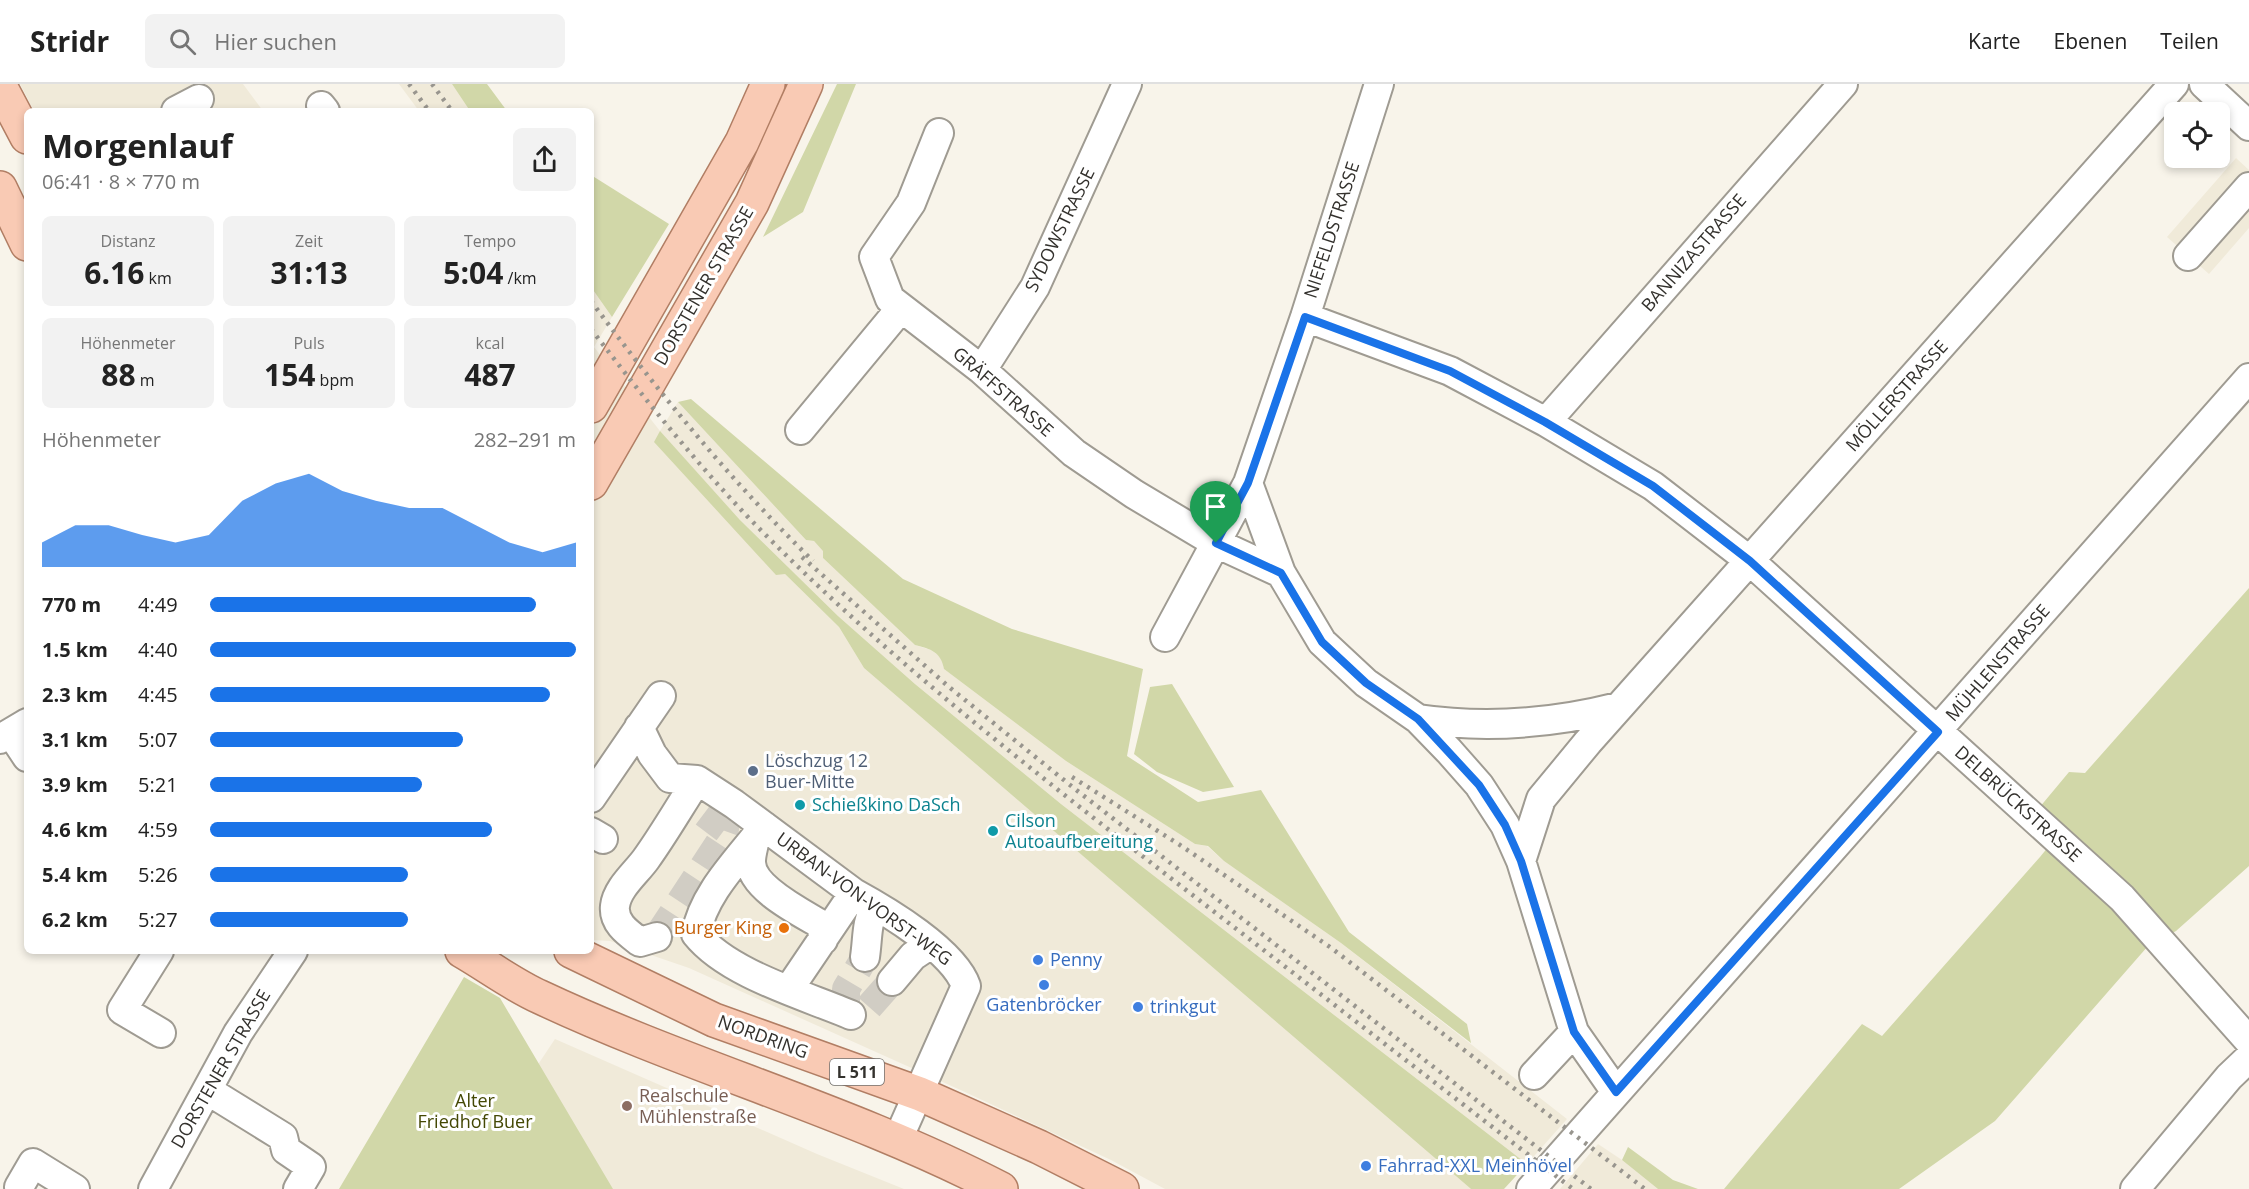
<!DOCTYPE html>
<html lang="de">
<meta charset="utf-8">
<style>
:root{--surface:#fff;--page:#f2f2f2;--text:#222;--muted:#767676;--line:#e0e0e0;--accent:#1a73e8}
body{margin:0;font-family:"Open Sans",sans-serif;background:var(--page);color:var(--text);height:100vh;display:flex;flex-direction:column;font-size:22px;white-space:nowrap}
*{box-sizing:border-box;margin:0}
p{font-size:20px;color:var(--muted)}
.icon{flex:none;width:33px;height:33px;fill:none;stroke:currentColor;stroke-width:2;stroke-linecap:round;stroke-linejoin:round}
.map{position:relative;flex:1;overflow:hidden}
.panel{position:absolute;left:24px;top:24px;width:570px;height:846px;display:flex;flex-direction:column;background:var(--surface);border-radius:9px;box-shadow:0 3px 9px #0003}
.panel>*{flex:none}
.controls{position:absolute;left:2164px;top:18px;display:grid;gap:12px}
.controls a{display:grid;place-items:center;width:66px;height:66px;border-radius:9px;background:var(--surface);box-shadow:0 3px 9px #0003;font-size:30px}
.pin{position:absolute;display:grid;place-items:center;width:51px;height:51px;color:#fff;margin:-62px -26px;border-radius:50% 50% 50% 0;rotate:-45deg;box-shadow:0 0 6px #0007}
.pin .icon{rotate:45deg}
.round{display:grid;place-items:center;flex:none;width:63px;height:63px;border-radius:9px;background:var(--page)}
.head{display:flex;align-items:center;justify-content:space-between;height:102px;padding:0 18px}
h1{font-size:33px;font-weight:700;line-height:45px}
.metrics{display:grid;grid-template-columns:repeat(3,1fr);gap:9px;height:102px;padding:6px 18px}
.metrics div{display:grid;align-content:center;border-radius:9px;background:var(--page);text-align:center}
.metrics b{font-size:30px;font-weight:700}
.metrics small{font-size:16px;font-weight:400}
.metrics p{font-size:16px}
.chart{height:168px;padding:12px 18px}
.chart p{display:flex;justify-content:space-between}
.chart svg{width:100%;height:108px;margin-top:6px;fill:var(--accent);opacity:.7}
ul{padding:0 18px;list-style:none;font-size:20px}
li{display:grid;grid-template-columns:96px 72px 1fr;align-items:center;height:45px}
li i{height:15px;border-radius:8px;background:var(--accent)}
header{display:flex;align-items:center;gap:36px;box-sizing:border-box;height:84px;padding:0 30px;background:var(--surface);border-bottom:2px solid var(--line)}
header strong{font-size:28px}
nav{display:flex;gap:33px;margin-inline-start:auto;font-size:21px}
.search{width:420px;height:54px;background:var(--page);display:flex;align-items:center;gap:15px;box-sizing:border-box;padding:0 21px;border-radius:9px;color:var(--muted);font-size:22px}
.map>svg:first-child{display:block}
.built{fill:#f0ead9}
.green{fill:#d1d7a8}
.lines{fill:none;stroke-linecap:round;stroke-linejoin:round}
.minor-tunnel{stroke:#d1cdc4;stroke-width:28;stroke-dasharray:28 14;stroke-linecap:butt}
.minor-casing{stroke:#9f9b92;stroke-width:32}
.major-casing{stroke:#b17e64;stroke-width:36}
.minor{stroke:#fff;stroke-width:28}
.major{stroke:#f9cab4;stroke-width:33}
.rail{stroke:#98958e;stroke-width:4.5;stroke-dasharray:3 6;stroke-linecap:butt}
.route-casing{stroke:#fff;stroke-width:12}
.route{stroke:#1a73e8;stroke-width:8}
.service-dot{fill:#5c6f8a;stroke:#fff;stroke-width:2}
.culture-dot{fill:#0f9aa8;stroke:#fff;stroke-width:2}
.food-dot{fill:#e8710a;stroke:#fff;stroke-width:2}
.shop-dot{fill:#3f7fe0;stroke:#fff;stroke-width:2}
.education-dot{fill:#8d6e63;stroke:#fff;stroke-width:2}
.labels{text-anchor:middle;stroke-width:6;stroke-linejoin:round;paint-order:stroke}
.shield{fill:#fff;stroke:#706f6c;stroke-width:1.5}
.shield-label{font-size:16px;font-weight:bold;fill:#33312d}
.street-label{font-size:18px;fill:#33312d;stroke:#fff}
.service-label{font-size:18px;fill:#4e5e75;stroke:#fff;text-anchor:start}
.culture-label{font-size:18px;fill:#0d838f;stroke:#fff;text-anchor:start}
.food-label{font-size:18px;fill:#c56008;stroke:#fff;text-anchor:end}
.shop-label{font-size:18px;fill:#366cbe;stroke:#fff;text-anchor:start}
.education-label{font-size:18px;fill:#785e54;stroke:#fff;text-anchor:start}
.park-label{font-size:18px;fill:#444804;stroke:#fff}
</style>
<header>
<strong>Stridr</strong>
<div class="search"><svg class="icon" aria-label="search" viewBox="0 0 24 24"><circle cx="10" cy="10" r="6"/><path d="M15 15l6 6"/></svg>Hier suchen</div>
<nav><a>Karte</a><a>Ebenen</a><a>Teilen</a></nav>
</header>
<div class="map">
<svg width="2249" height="1105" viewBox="0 0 2249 1105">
<rect width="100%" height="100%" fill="#f8f4ea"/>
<path class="built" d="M20 0H243L263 27H34Z
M399 0H452L470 27H419Z
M2236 74 2249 86V144L2209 190 2167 153Z
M591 203 612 233 594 263 660 347 678 318 806 456 814 457 824 467 823 474 915 561 931 566 942 574 944 585 1066 677 1195 760 1207 762 1224 777 1341 859 1567 1035 1527 1080 1061 720 915 600 838 532 740 436 660 348 785 490 839 543 864 584 1471 1105H1165L1111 1076 965 1008 689 884 610 857 591 856Z
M555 955 817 1070 904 1105H599L529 994Z
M1598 1060 1622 1076 1658 1105H1560Z"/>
<path class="green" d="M452 0H487L507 27H470Z
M837 0H856L803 128 763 153Z
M591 91 669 140 612 233 591 203Z
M691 315 903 495 1012 545 1143 585 1127 672 1198 718 1261 706 1349 848 1467 940 1471 959 1341 859 1224 777 1208 762 1195 760 1066 677 944 585C941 568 931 565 915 561L823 474V467L814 457 806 456 678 318Z
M660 347 740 436 838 532 915 600 1061 720 1527 1080 1504 1105H1471L864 584 839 543 785 490 776 491 654 358Z
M2249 504V782L2176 847 2148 862 1995 1037 1899 1105H1724L1862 940 1882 952 2040 773 2057 752 2034 730 2069 688 2085 689Z
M1172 600 1234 703 1203 708 1157 688 1134 670 1150 603Z
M464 893 500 914 613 1105H339Z
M1628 1063 1673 1096 1698 1105H1658L1622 1076Z"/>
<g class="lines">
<path class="minor-tunnel" d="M657 853 721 756 725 745 685 715
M869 923 892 897
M846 925V905L865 873"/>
<g class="minor-casing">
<path id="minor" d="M2204 0 2249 42
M321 22 325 27
M176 27 199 15
M939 49 911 119 874 173 890 215 982 286 1074 369 1134 410 1216 459 1281 489 1322 558 1366 599 1418 635 1449 667 1479 701 1505 741 1521 777 1574 948 1616 1008
M2188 172 2249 103
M1305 233 1450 287 1546 338 1653 402 1750 477 2122 814 2249 957
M982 286 1035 203 1127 0
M1546 338 1843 0
M800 346 901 224
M1248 399 1281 489
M1165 553 1248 399 1305 233 1379 0
M1418 635C1487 645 1551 640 1618 623
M639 643 652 670 670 694 697 696 734 720 854 809C887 827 954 867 966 902L898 1055
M11 649 27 673
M0 655 27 639
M591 714 661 612
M764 742C740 774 703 809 696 850 728 890 804 911 851 931
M591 748 603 755
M755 754C754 761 751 770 751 777 750 804 802 829 822 841L823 856
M1521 777 1541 715 1588 658 2174 0
M657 853 640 858C628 849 613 839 615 822 617 804 636 789 646 775 664 750 680 722 697 696
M159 867 122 926 161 949
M865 873C868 852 866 841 875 821
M892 897 913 872 931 860
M789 905 854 809
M1534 991 1574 948
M207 1006 283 1053 286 1066 311 1083 298 1105
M19 1103 33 1079 75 1105
M153 1105 238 949 293 867
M1531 1105 2249 294
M2135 1105 2229 993 2249 974"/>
</g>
<g class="major-casing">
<path id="major" d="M0 2 27 53
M0 104 27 160
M591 322 742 58 768 0
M591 399 752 119 806 0
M462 867C488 882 513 901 540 913 691 984 853 1028 1001 1105
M571 867 714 936 920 1010 1039 1063 1122 1105"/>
</g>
<use href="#minor" class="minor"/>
<use href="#major" class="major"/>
<path class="rail" d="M409 0 429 27
M432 0 452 27
M591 217C659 309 731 397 813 477
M591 245C640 309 691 373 747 432 878 567 1028 683 1177 799 1309 901 1440 1003 1573 1105
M802 473 949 603 1075 705 1591 1105
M1072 693 1180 761 1330 863 1645 1105"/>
</g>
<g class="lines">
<g class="route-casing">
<path id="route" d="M1305 233 1450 287 1545 338 1653 402 1750 477 1938 648 1616 1008 1574 948 1521 777 1505 741 1479 701 1418 635 1366 599 1322 558 1281 489 1216 459 1248 399Z"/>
</g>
<use href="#route" class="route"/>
</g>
<circle class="service-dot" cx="753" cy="687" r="6"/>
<g class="culture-dot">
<circle cx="800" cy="721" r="6"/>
<circle cx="993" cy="747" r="6"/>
</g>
<circle class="food-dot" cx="784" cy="844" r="6"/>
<g class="shop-dot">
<circle cx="1038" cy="876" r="6"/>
<circle cx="1044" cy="901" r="6"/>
<circle cx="1138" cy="923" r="6"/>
<circle cx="1366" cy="1082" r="6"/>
</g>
<circle class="education-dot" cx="627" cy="1022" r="6"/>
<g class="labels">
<rect class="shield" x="830" y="975" width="54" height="26" rx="4.5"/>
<g class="shield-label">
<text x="857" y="994">L 511</text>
</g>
<g class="street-label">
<text transform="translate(1060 146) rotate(-64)" y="6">SYDOWSTRASSE</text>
<text transform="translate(1332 146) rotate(-72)" y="6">NIEFELDSTRASSE</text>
<text transform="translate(1694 169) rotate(-49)" y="6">BANNIZASTRASSE</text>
<text transform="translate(704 202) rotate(-60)" y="6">DORSTENER STRASSE</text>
<text transform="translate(1003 308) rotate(41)" y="6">GRÄFFSTRASSE</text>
<text transform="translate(1897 312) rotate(-48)" y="6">MÖLLERSTRASSE</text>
<text transform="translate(1998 579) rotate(-49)" y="6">MÜHLENSTRASSE</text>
<text transform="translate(2018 720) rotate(42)" y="6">DELBRÜCKSTRASSE</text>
<text transform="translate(864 815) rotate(36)" y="6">URBAN-VON-VORST-WEG</text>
<text transform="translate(763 953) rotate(20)" y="6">NORDRING</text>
<text transform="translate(221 985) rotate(-60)" y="6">DORSTENER STRASSE</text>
</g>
<g class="service-label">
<text x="765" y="683">Löschzug 12<tspan x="765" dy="21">Buer-Mitte</tspan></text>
</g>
<g class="culture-label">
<text x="812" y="727">Schießkino DaSch</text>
<text x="1005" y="743">Cilson<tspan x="1005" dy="21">Autoaufbereitung</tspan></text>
</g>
<g class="food-label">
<text x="772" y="850">Burger King</text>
</g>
<g class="shop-label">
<text x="1050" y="882">Penny</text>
<text x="1044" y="927" text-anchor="middle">Gatenbröcker</text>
<text x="1150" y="929">trinkgut</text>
<text x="1378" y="1088">Fahrrad-XXL Meinhövel</text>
</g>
<g class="education-label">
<text x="639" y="1018">Realschule<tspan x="639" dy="21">Mühlenstraße</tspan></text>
</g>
<g class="park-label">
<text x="475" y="1023">Alter<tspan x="475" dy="21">Friedhof Buer</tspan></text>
</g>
</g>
</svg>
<div class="controls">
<a><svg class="icon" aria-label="locate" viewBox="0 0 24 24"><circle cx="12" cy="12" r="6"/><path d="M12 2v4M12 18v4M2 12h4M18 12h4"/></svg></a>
</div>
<div class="pin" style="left:1216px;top:459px;background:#1e9e55"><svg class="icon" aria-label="arrive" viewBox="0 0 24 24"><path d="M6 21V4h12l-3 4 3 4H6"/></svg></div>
<section class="panel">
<div class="head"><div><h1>Morgenlauf</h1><p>06:41 · 8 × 770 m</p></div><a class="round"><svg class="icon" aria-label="share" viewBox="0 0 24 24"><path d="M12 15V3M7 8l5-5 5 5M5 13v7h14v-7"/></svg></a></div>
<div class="metrics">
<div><p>Distanz</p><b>6.16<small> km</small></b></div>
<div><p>Zeit</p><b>31:13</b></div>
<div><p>Tempo</p><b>5:04<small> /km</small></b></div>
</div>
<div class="metrics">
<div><p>Höhenmeter</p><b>88<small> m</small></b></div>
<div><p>Puls</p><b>154<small> bpm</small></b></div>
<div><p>kcal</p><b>487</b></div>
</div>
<div class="chart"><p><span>Höhenmeter</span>282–291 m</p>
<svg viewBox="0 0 160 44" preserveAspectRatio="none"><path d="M0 44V34L10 27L20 27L30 31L40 34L50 31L60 17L70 10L80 6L90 13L100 17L110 20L120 20L130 27L140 34L150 38L160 34V44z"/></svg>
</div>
<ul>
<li><b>770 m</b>4:49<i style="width:89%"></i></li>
<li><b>1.5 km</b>4:40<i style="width:100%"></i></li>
<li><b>2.3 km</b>4:45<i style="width:93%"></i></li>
<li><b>3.1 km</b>5:07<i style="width:69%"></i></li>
<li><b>3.9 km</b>5:21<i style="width:58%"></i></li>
<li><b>4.6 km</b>4:59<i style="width:77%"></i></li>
<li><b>5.4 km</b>5:26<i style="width:54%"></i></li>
<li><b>6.2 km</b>5:27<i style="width:54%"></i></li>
</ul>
</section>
</div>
